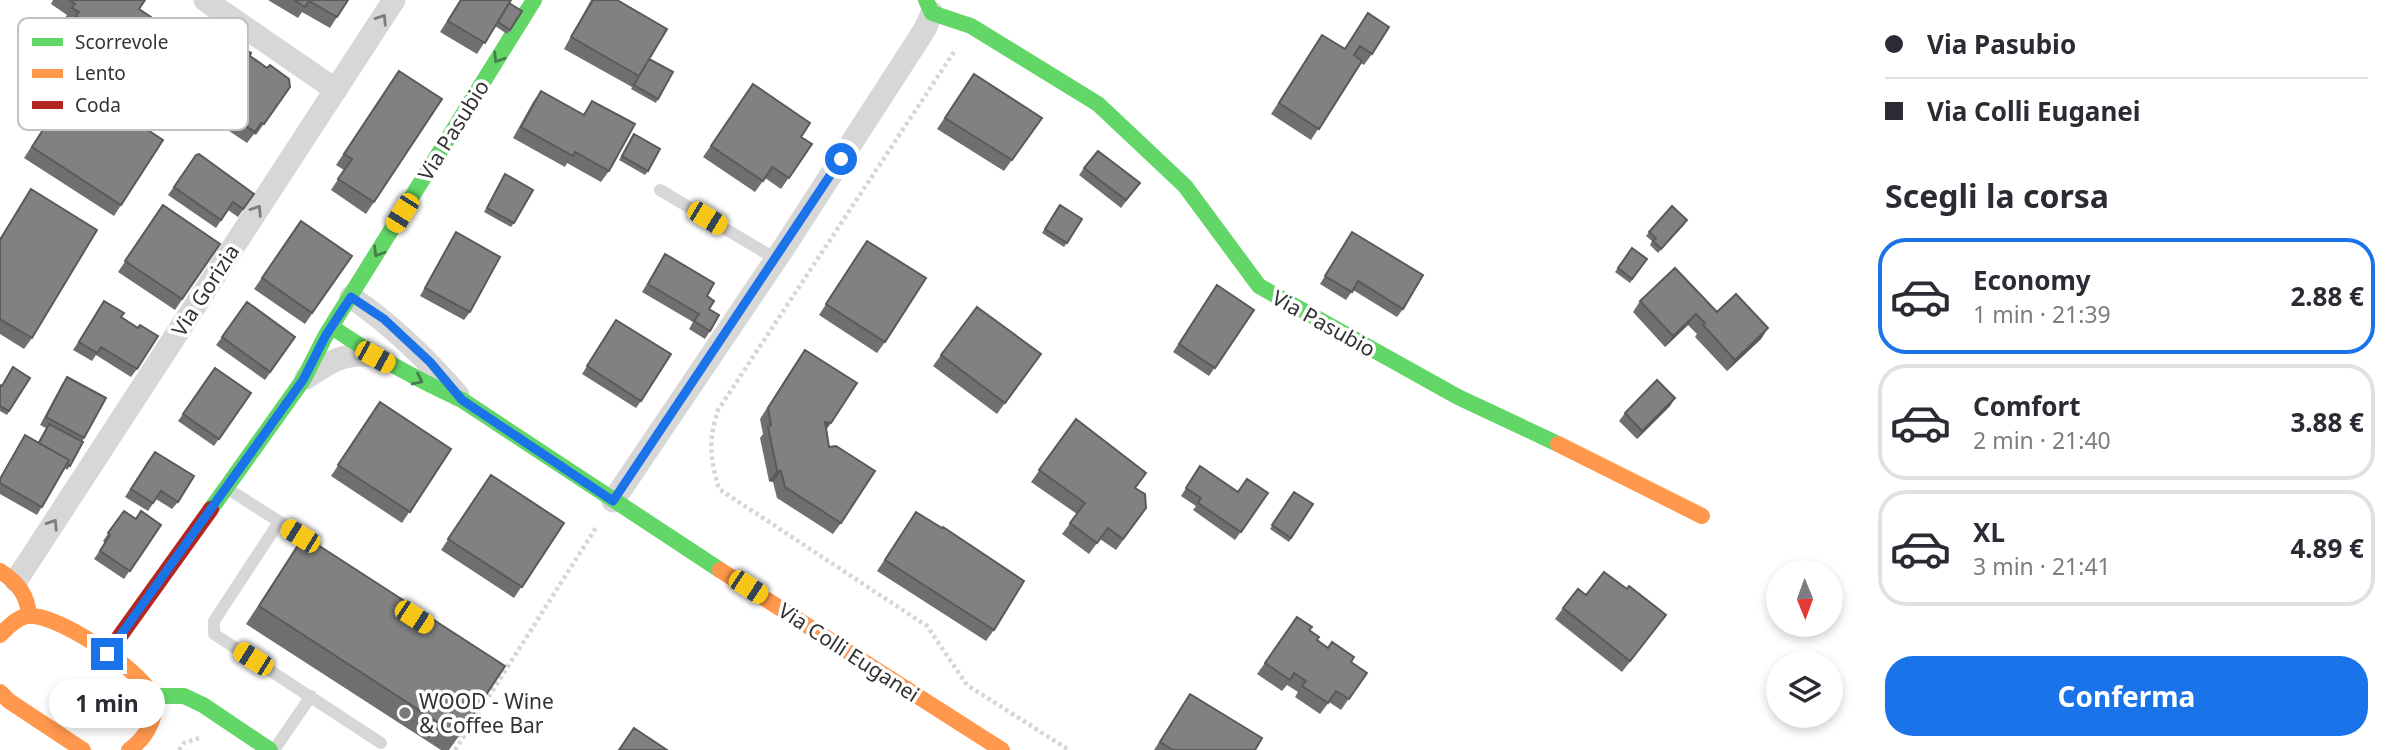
<!DOCTYPE html>
<html lang="it">
<head>
<meta charset="utf-8">
<style>
	:root { --surface:#fff; --page:#f7f7f7; --text:#2b2b33; --muted:#7c7c81; --line:#e1e1e2; --accent:#1a73e8 }
	body { margin:0; font-family:"Noto Sans",sans-serif; background:var(--page); color:var(--text); height:100vh; display:flex; flex-direction:column; font-size:26px; white-space:nowrap }
	* { box-sizing:border-box; margin:0 }
	p { font-size:23px; color:var(--muted) }
	.icon { flex:none; width:38px; height:38px; fill:none; stroke:currentColor; stroke-width:2; stroke-linecap:round; stroke-linejoin:round }
	.map { position:relative; flex:1; overflow:hidden }
	.side { display:flex; flex-direction:column; background:var(--surface); width:525px }
	.side>* { flex:none }
	.banner { display:grid; align-content:center; height:154px; padding:0 21px; background:var(--surface) }
	.needle { width:46px; rotate:179deg }
	.buttons { position:absolute; left:1766px; top:560px; display:grid; gap:14px }
	.buttons a { display:grid; place-items:center; width:77px; height:77px; border-radius:50%; background:var(--surface); box-shadow:0 4px 10px #0003; font-size:35px }
	.end { position:absolute; width:32px; height:32px; margin:-16px; border:9px solid #1a73e8; background:#fff; box-shadow:0 0 0 4px #fff }
	.from { border-radius:50% }
	.bubble { position:absolute; height:49px; border-radius:24px; background:var(--surface); box-shadow:0 4px 10px #0003; font-size:23px; font-weight:700; line-height:49px; text-align:center }
	.car { position:absolute; width:21px; height:42px; margin:-21px -10px; border-radius:9px; box-shadow:0 0 5px 2px #0007; background:linear-gradient(#f5c518 24%,#345 0 40%,#f5c518 0 76%,#345 0 86%,#f5c518 0) }
	.banner b { display:flex; align-items:center; gap:24px; height:66px; font-size:26px }
	.banner b+b { border-top:2px solid var(--line) }
	.banner i { width:18px; height:18px; background:var(--text) }
	ul { padding:0; list-style:none }
	li { display:flex; align-items:center; gap:21px; height:116px; margin:0 14px 10px; padding:0 7px; border:4px solid var(--line); border-radius:28px }
	li div { flex:1 }
	li b { display:block; font-size:26px }
	li em { font-style:normal; font-weight:700 }
	li.selected { border-color:var(--accent) }
	li>.icon { width:63px; height:63px; stroke-width:1.5 }
	h2 { padding:0 21px; font-size:32px; line-height:84px }
	.action { display:flex; gap:14px; margin-top:auto; padding:14px 21px }
	.action a { flex:1; height:80px; border-radius:28px; background:var(--accent); color:#fff; font-size:28px; font-weight:700; line-height:80px; text-align:center }
	main { display:flex; flex:1; min-height:0 }
	.map>svg:first-child { display:block }
	.lines { fill:none; stroke-linecap:round; stroke-linejoin:round }
	.path { stroke:#d6d6d6; stroke-width:4.5; stroke-dasharray:3.5 3.5; stroke-linecap:butt }
	.lane { stroke:#d7d7d7; stroke-width:12 }
	.street { stroke:#d7d7d7; stroke-width:23 }
	.fast { stroke:#63d668; stroke-width:16 }
	.slow { stroke:#ff974d; stroke-width:16 }
	.jam { stroke:#b3261e; stroke-width:16 }
	.wall { fill:#6f6f6f }
	.shaded-wall { fill:#5a5a5a }
	.building { fill:#818181; stroke:#5a5a5a; stroke-width:2 }
	.oneway { stroke:#7d7d7d }
	.oneway2 { stroke:#497c4b }
	.route { stroke:#1a73e8; stroke-width:9 }
	.poi-dot { fill:#7a7a7a; stroke:#fff; stroke-width:2.5 }
	.labels { text-anchor:middle; dominant-baseline:central; stroke-width:7; stroke-linejoin:round; paint-order:stroke }
	.street-label { font-size:21px; fill:#333; stroke:#fff }
	.poi-label { font-size:21px; fill:#333; stroke:#fff; text-anchor:start }
	.key { fill:#fff; stroke:#c2c2c2; stroke-width:2 }
	.key-label { font-size:19px; fill:#333 }
</style>
</head>
<body>
<main>
<div class="map">
<svg width="1864" height="750" viewBox="0 0 1864 750">
	<rect width="100%" height="100%" fill="#fff"/>
	<g class="lines">
		<!-- path -->
		<path class="path" d="M 954,52 L 718,410 C 708,441 710,458 719,489 L 927,626 L 967,685 L 1069,750
			M 179,750 L 184,743 L 199,738
			M 455,750 L 597,526"/>
		<!-- lane -->
		<path class="lane" d="M 660,190 L 776,259
			M 228,489 L 316,545
			M 279,522 L 214,621 L 214,634 L 381,743
			M 274,750 L 311,696"/>
		<!-- street -->
		<path class="street" d="M 205,0 L 336,90
			M 351,297 C 392,325 425,357 458,395
			M 306,378 C 328,363 345,351 373,356
			M 613,501 L 785,246 L 925,29 L 932,13
			M 16,581 L 394,0"/>
		<!-- fast -->
		<path class="fast" d="M 926,0 L 932,13 L 971,26 L 1098,104 L 1185,186 L 1259,286 L 1458,397 L 1558,444
			M 332,327 C 374,356 416,379 462,400 L 720,570
			M 211,509 L 303,380 L 326,335 L 534,0
			M 153,696 L 184,696 L 203,705 L 270,750"/>
		<!-- slow -->
		<path class="slow" d="M 1558,444 L 1702,516
			M 720,570 L 1002,750
			M 0,571 C 17,582 28,595 29,616
			M 0,635 C 7,628 15,619 26,616 C 55,611 139,669 151,694 C 161,715 145,739 129,750
			M 0,692 L 9,701 L 83,750"/>
		<!-- jam -->
		<path class="jam" d="M 107,654 L 211,509"/>
	</g>
	<!-- wall -->
	<path class="wall" d="M 53,0 L 145,0 L 139,9 L 129,52 L 121,63 L 68,28 L 71,24 L 64,19 L 67,15 L 51,4 Z
		M 268,0 L 348,0 L 330,28 L 302,12 L 298,18 Z
		M 460,0 L 511,0 L 509,3 L 522,11 L 507,34 L 495,26 L 477,54 L 440,32 Z
		M 591,0 L 617,0 L 649,59 L 658,99 L 656,103 L 631,89 L 632,87 L 564,49 Z
		M 1368,13 L 1372,54 L 1364,65 L 1361,63 L 1311,140 L 1271,114 L 1315,46 L 1344,49 Z
		M 250,56 L 290,87 L 256,135 L 254,134 L 247,143 L 186,102 L 193,93 L 189,90 L 197,79 L 213,62 Z
		M 974,74 L 1042,118 L 1004,171 L 937,129 Z
		M 391,82 L 374,202 L 366,214 L 331,190 L 344,170 L 336,165 Z
		M 753,84 L 801,137 L 812,144 L 781,189 L 765,178 L 755,192 L 703,157 Z
		M 541,91 L 583,115 L 592,101 L 609,171 L 601,182 L 567,163 L 565,167 L 513,138 L 533,102 Z
		M 66,93 L 121,205 L 114,216 L 24,158 Z
		M 631,138 L 648,171 L 645,175 L 619,160 Z
		M 196,155 L 254,194 L 238,217 L 228,210 L 216,228 L 168,195 Z
		M 1084,168 L 1140,183 L 1121,208 L 1079,175 Z
		M 502,179 L 514,223 L 511,227 L 484,212 Z
		M 31,189 L 32,338 L 24,349 L 0,334 L 0,238 Z
		M 163,205 L 220,244 L 175,310 L 118,272 Z
		M 1060,205 L 1082,219 L 1064,247 L 1042,233 Z
		M 301,221 L 352,256 L 305,324 L 254,289 Z
		M 1685,224 L 1658,253 L 1650,245 L 1652,241 L 1646,236 L 1649,232 Z
		M 456,232 L 470,312 L 464,320 L 420,296 Z
		M 1352,232 L 1403,309 L 1397,317 L 1353,290 L 1346,300 L 1320,284 Z
		M 867,241 L 885,342 L 877,353 L 819,315 Z
		M 1632,248 L 1647,259 L 1630,283 L 1615,272 Z
		M 665,254 L 707,296 L 710,331 L 705,339 L 689,329 L 693,322 L 642,292 Z
		M 1217,285 L 1254,310 L 1209,376 L 1173,352 Z
		M 104,301 L 121,317 L 137,369 L 131,377 L 96,355 L 92,361 L 73,350 Z
		M 1640,301 L 1717,312 L 1768,328 L 1761,339 L 1727,371 L 1695,337 L 1697,334 L 1688,325 L 1665,347 L 1633,312 Z
		M 611,328 L 641,401 L 636,408 L 582,374 Z
		M 222,337 L 295,337 L 265,380 L 216,345 Z
		M 1041,354 L 997,414 L 933,366 L 941,355 Z
		M 797,361 L 826,430 L 841,523 L 833,534 L 777,498 L 773,482 L 769,481 L 760,438 L 763,434 L 760,419 Z
		M 215,368 L 251,393 L 214,446 L 178,421 Z
		M 67,377 L 84,438 L 70,466 L 67,470 L 65,468 L 37,515 L 0,494 L 0,478 L 25,435 L 38,442 L 46,428 L 40,425 L 62,384 Z
		M 30,378 L 7,415 L 0,411 L 0,385 L 2,386 Z
		M 1675,398 L 1670,406 L 1637,439 L 1619,421 L 1625,413 Z
		M 380,402 L 451,449 L 402,523 L 331,476 Z
		M 1076,419 L 1135,488 L 1146,508 L 1116,550 L 1100,539 L 1089,554 L 1062,534 L 1077,514 L 1031,482 Z
		M 149,459 L 178,502 L 172,509 L 156,499 L 148,511 L 125,497 Z
		M 1200,466 L 1238,492 L 1268,493 L 1235,540 L 1193,510 L 1196,506 L 1181,496 Z
		M 491,475 L 564,523 L 514,598 L 441,550 Z
		M 1294,492 L 1313,504 L 1289,542 L 1270,529 Z
		M 124,511 L 135,519 L 161,525 L 124,579 L 94,559 L 105,543 L 103,541 Z
		M 916,512 L 994,630 L 986,641 L 877,571 Z
		M 304,536 L 459,736 L 449,750 L 441,750 L 246,624 Z
		M 1586,595 L 1658,626 L 1622,672 L 1555,619 L 1563,608 Z
		M 1297,617 L 1317,640 L 1367,673 L 1341,710 L 1329,702 L 1320,714 L 1295,697 L 1298,692 L 1287,685 L 1282,691 L 1257,674 Z
		M 1190,694 L 1255,750 L 1154,750 Z"/>
	<!-- shaded-wall -->
	<path class="shaded-wall" d="M 1696,314 L 1688,325 L 1665,347 L 1673,336 Z
		M 1768,328 L 1761,339 L 1727,371 L 1735,360 Z
		M 1675,398 L 1670,406 L 1637,439 L 1642,431 Z
		M 825,422 L 831,423 L 823,434 Z
		M 777,470 L 781,471 L 773,482 L 769,481 Z"/>
	<!-- building -->
	<path class="building" d="M 69,0 L 145,0 L 139,9 L 151,17 L 129,52 L 76,16 L 79,12 L 72,8 L 75,4 Z
		M 294,0 L 348,0 L 337,17 L 309,1 L 305,7 Z
		M 461,0 L 511,0 L 485,43 L 448,21 Z
		M 593,0 L 617,0 L 667,29 L 639,76 L 571,37 Z
		M 509,3 L 522,11 L 510,30 L 498,22 Z
		M 1368,13 L 1389,27 L 1372,54 L 1360,46 L 1354,55 L 1362,61 L 1319,129 L 1279,103 L 1322,35 L 1345,49 Z
		M 228,39 L 251,53 L 250,56 L 267,68 L 270,65 L 289,79 L 290,87 L 264,124 L 261,123 L 255,132 L 194,91 L 201,81 L 197,79 L 210,60 L 213,62 Z
		M 649,59 L 673,72 L 658,99 L 634,85 Z
		M 399,71 L 442,99 L 374,202 L 338,179 L 352,159 L 344,154 Z
		M 974,74 L 1042,118 L 1012,160 L 945,118 Z
		M 74,82 L 163,140 L 121,205 L 32,147 Z
		M 753,84 L 810,123 L 801,137 L 812,144 L 789,178 L 772,167 L 763,181 L 711,146 Z
		M 541,91 L 584,115 L 592,101 L 635,124 L 609,171 L 575,152 L 573,156 L 521,127 Z
		M 634,134 L 660,149 L 648,171 L 622,156 Z
		M 1098,151 L 1140,183 L 1126,200 L 1084,168 Z
		M 199,154 L 254,194 L 243,209 L 233,202 L 221,220 L 174,187 L 196,155 Z
		M 505,174 L 533,190 L 514,223 L 487,208 Z
		M 31,189 L 97,230 L 32,338 L 0,319 L 0,240 Z
		M 163,205 L 220,244 L 182,299 L 125,261 Z
		M 1060,205 L 1082,219 L 1067,243 L 1045,229 Z
		M 1672,206 L 1687,220 L 1661,249 L 1653,241 L 1656,238 L 1649,232 Z
		M 301,221 L 352,256 L 312,313 L 262,278 Z
		M 456,232 L 500,257 L 470,312 L 425,288 Z
		M 1352,232 L 1423,275 L 1403,309 L 1358,281 L 1352,292 L 1325,276 Z
		M 867,241 L 926,278 L 885,342 L 826,304 Z
		M 1632,248 L 1647,259 L 1632,279 L 1618,268 Z
		M 665,254 L 714,283 L 707,296 L 714,301 L 709,309 L 719,315 L 710,331 L 694,321 L 699,314 L 648,284 Z
		M 1675,268 L 1717,312 L 1736,294 L 1768,328 L 1735,360 L 1703,325 L 1705,323 L 1696,314 L 1673,336 L 1640,301 Z
		M 1217,285 L 1254,310 L 1215,368 L 1179,344 Z
		M 104,301 L 124,313 L 121,317 L 138,328 L 140,325 L 158,336 L 137,369 L 101,347 L 97,353 L 79,342 Z
		M 247,302 L 295,337 L 270,372 L 222,337 Z
		M 977,307 L 1041,354 L 1005,403 L 941,355 Z
		M 616,320 L 671,354 L 641,401 L 587,366 Z
		M 805,350 L 857,383 L 831,423 L 825,422 L 829,447 L 836,446 L 875,471 L 841,523 L 785,487 L 781,471 L 777,470 L 768,427 L 771,425 L 768,408 Z
		M 13,367 L 30,378 L 9,411 L 0,406 L 0,385 L 2,386 Z
		M 215,368 L 251,393 L 219,439 L 183,414 Z
		M 67,377 L 106,398 L 84,438 L 46,417 Z
		M 1657,380 L 1675,398 L 1642,431 L 1625,413 Z
		M 380,402 L 451,449 L 410,512 L 338,465 Z
		M 1076,419 L 1146,473 L 1135,488 L 1145,494 L 1146,508 L 1123,539 L 1108,528 L 1097,543 L 1070,523 L 1085,503 L 1039,470 Z
		M 49,424 L 83,442 L 70,466 L 67,464 L 69,460 L 39,443 Z
		M 25,435 L 69,460 L 42,507 L 0,483 L 0,479 Z
		M 155,452 L 194,476 L 178,502 L 161,491 L 153,503 L 131,489 Z
		M 1200,466 L 1238,492 L 1247,479 L 1268,493 L 1241,532 L 1198,503 L 1201,498 L 1186,488 Z
		M 491,475 L 564,523 L 522,587 L 448,539 Z
		M 1294,492 L 1313,504 L 1291,538 L 1272,525 Z
		M 124,511 L 136,519 L 141,511 L 161,525 L 130,571 L 100,551 L 110,535 L 108,533 Z
		M 916,512 L 942,528 L 943,527 L 1024,581 L 994,630 L 885,560 Z
		M 304,536 L 505,666 L 459,736 L 259,606 Z
		M 1604,572 L 1627,589 L 1629,586 L 1666,615 L 1630,661 L 1563,608 L 1578,589 L 1586,595 Z
		M 1297,617 L 1312,627 L 1309,630 L 1319,637 L 1317,640 L 1328,648 L 1332,642 L 1354,657 L 1351,662 L 1367,673 L 1349,699 L 1336,691 L 1328,703 L 1302,686 L 1306,681 L 1294,673 L 1290,680 L 1265,663 Z
		M 1190,694 L 1262,738 L 1255,750 L 1173,750 L 1160,742 Z
		M 634,728 L 667,750 L 619,750 Z"/>
	<!-- one-way arrows -->
	<defs><path id="oneway-chevron" d="M-2-3.5L2.5 0L-2 3.5" fill="none" stroke-width="1.6" stroke-linecap="round" stroke-linejoin="round" transform="scale(1.75)"/></defs>
	<g class="oneway">
		<use href="#oneway-chevron" transform="translate(382 19) rotate(-57)"/>
		<use href="#oneway-chevron" transform="translate(257 210) rotate(-57)"/>
		<use href="#oneway-chevron" transform="translate(53 524) rotate(-57)"/>
	</g>
	<g class="oneway2">
		<use href="#oneway-chevron" transform="translate(498 58) rotate(122)"/>
		<use href="#oneway-chevron" transform="translate(378 252) rotate(122)"/>
		<use href="#oneway-chevron" transform="translate(418 380) rotate(26)"/>
	</g>
	<g class="lines">
		<!-- route -->
		<path class="route" d="M 107,654 L 303,380 L 326,335 L 351,297 L 384,319 L 430,362 L 462,400 L 613,501 L 841,159"/>
	</g>
	<!-- markers -->
	<circle class="poi-dot" cx="405" cy="713" r="7"/>
	<g class="labels">
		<!-- street labels -->
		<g class="street-label">
			<text transform="translate(453 130) rotate(-58)">Via Pasubio</text>
			<text transform="translate(205 290) rotate(-57)">Via Gorizia</text>
			<text transform="translate(1324 323) rotate(29)">Via Pasubio</text>
			<text transform="translate(849 652) rotate(33)">Via Colli Euganei</text>
		</g>
		<!-- poi labels -->
		<g class="poi-label">
			<text x="419" y="701">WOOD - Wine<tspan x="419" dy="24">&amp; Coffee Bar</tspan></text>
		</g>
	</g>
	<!-- legend -->
	<rect x="18" y="18" width="230" height="112" rx="10" class="key"/>
	<rect x="32" y="38" width="31" height="8" fill="#63d668"/>
	<rect x="32" y="69" width="31" height="9" fill="#ff974d"/>
	<rect x="32" y="101" width="31" height="8" fill="#b3261e"/>
	<g class="key-label">
		<text x="75" y="49">Scorrevole</text>
		<text x="75" y="80">Lento</text>
		<text x="75" y="112">Coda</text>
	</g>
</svg>
<div class="buttons">
<a><svg class="needle" viewBox="-14 -14 28 28"><path d="M0-13l5 13h-10z" fill="#e53935"/><path d="M0 13l5-13h-10z" fill="#7c7c81"/></svg></a>
<a><svg class="icon" aria-label="layers" viewBox="0 0 24 24"><path d="M12 4l9 5-9 5-9-5zM3 14l9 5 9-5"/></svg></a>
</div>
<i class="end from" style="left:841px;top:159px"></i>
<i class="end" style="left:107px;top:654px"></i>
<div class="bubble" style="left:49px;top:679px;width:116px">1 min</div>
<i class="car" style="left:402px;top:213px;rotate:212deg"></i>
<i class="car" style="left:707px;top:218px;rotate:121deg"></i>
<i class="car" style="left:375px;top:357px;rotate:119deg"></i>
<i class="car" style="left:300px;top:536px;rotate:302deg"></i>
<i class="car" style="left:748px;top:587px;rotate:123deg"></i>
<i class="car" style="left:414px;top:617px;rotate:123deg"></i>
<i class="car" style="left:253px;top:659px;rotate:302deg"></i>
</div>
<section class="side">
<div class="banner">
<b><i class="from"></i>Via Pasubio</b>
<b><i></i>Via Colli Euganei</b>
</div>
<h2>Scegli la corsa</h2>
<ul>
<li class="selected"><svg class="icon" aria-label="car" viewBox="0 0 24 24"><path d="M5 17H2v-5l4-1 3-4h7l3 4 3 1v5h-3M9 17h6M6 11h13"/><circle cx="7" cy="17" r="2"/><circle cx="17" cy="17" r="2"/></svg><div><b>Economy</b><p>1 min · 21:39</p></div><em>2.88 €</em></li>
<li><svg class="icon" aria-label="car" viewBox="0 0 24 24"><path d="M5 17H2v-5l4-1 3-4h7l3 4 3 1v5h-3M9 17h6M6 11h13"/><circle cx="7" cy="17" r="2"/><circle cx="17" cy="17" r="2"/></svg><div><b>Comfort</b><p>2 min · 21:40</p></div><em>3.88 €</em></li>
<li><svg class="icon" aria-label="car" viewBox="0 0 24 24"><path d="M5 17H2v-5l4-1 3-4h7l3 4 3 1v5h-3M9 17h6M6 11h13"/><circle cx="7" cy="17" r="2"/><circle cx="17" cy="17" r="2"/></svg><div><b>XL</b><p>3 min · 21:41</p></div><em>4.89 €</em></li>
</ul>
<div class="action"><a>Conferma</a></div>
</section>
</main>
</body>
</html>
